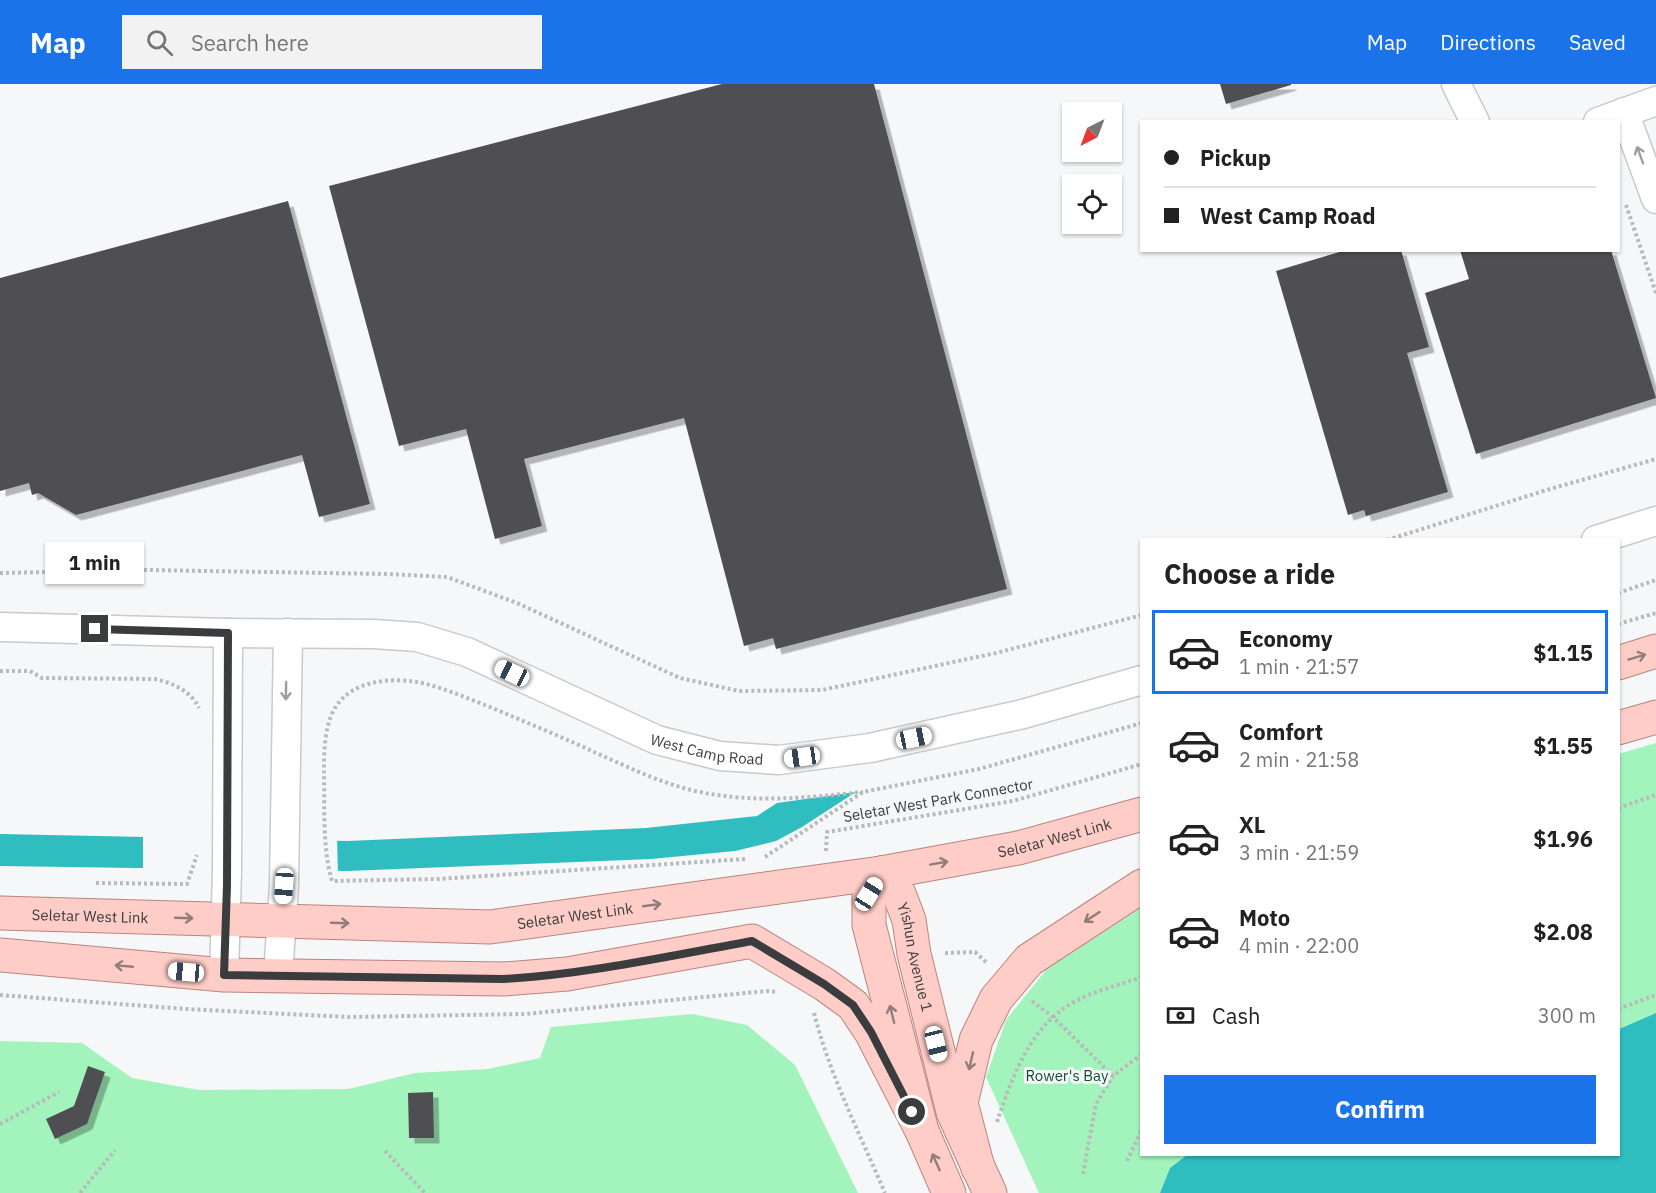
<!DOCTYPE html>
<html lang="en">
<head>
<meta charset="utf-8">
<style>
	:root { --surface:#fff; --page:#f2f2f2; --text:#222; --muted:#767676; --line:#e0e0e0; --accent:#1a73e8 }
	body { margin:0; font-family:"IBM Plex Sans",sans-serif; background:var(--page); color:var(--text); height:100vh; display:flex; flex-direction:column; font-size:22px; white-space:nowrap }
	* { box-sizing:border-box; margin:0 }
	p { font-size:20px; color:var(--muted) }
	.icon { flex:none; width:33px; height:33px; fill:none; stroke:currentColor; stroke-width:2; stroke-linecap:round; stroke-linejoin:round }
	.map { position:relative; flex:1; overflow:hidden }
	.details { position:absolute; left:1140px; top:454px; width:480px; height:618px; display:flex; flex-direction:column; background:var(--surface); border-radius:0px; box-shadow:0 2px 4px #0004 }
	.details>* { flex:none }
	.banner { position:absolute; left:1140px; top:36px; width:480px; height:132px; border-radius:0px; box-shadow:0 2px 4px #0004; display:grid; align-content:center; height:132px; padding:0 24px; background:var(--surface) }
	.needle { width:39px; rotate:222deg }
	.controls { position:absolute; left:1062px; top:18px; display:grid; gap:12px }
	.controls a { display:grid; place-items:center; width:60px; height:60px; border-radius:0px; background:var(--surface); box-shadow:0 2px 4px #0004; font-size:30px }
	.end { position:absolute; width:27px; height:27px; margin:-14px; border:8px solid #3b3c3d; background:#fff; box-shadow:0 0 0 3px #fff }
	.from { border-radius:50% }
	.bubble { position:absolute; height:42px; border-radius:0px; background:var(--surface); box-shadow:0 2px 4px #0004; font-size:20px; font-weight:800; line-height:42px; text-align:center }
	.car { position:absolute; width:18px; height:36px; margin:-18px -9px; border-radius:8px; box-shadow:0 0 4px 2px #0007; background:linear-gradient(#fff 24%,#345 0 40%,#fff 0 76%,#345 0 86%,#fff 0) }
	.banner b { display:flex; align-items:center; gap:21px; height:57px; font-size:22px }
	.banner b+b { border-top:2px solid var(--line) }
	.banner i { width:15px; height:15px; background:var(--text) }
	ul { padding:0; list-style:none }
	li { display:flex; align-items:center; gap:18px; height:84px; margin:0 12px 9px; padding:0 12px; border:3px solid transparent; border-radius:0px }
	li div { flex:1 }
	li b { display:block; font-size:22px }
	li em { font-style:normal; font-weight:800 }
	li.on { border-color:var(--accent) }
	li>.icon { width:54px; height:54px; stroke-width:1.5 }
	h2 { padding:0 24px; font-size:27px; line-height:72px }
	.pay { display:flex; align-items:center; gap:15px; height:66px; padding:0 24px; font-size:22px }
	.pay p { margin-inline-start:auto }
	.action { display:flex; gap:12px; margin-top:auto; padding:12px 24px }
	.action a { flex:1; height:69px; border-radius:0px; background:var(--accent); color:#fff; font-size:24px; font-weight:800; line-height:69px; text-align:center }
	header { display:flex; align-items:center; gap:36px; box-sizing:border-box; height:84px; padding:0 30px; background:var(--accent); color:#fff }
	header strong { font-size:28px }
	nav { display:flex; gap:33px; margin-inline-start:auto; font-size:21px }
	.search { width:420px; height:54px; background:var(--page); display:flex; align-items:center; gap:15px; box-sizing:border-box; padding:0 21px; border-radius:0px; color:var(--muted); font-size:22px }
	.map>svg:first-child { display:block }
	.green { fill:#a3f4bc }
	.water { fill:#30bdbf }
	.pier { fill:#f5f7f9 }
	.building { fill:#4f5052; filter:url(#shadow) }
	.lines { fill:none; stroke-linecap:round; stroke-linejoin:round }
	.minor-casing { stroke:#c8cacc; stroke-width:31 }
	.major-casing { stroke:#ba847e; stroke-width:35 }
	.path { stroke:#b8babc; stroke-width:4; stroke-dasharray:3 3; stroke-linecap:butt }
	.minor { stroke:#fff; stroke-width:28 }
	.major { stroke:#ffcdc7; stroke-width:33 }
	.oneway { stroke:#9d9e9e }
	.oneway2 { stroke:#937d7b }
	.route { stroke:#3b3c3d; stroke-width:8 }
	.labels { text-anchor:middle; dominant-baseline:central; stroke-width:6; stroke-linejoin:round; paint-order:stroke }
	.street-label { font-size:15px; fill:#3b3c3d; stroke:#f5f7f9 }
	.park-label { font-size:15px; fill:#104f2c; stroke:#f5f7f9 }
</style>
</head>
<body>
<header>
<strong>Map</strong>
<div class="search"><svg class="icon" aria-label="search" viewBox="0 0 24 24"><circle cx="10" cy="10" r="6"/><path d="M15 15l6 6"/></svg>Search here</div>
<nav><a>Map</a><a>Directions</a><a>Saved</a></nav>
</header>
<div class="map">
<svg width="1656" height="1109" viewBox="0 0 1656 1109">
	<defs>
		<filter id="shadow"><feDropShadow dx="5.5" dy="5.5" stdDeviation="0" flood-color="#0004"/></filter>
	</defs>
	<rect width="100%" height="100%" fill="#f5f7f9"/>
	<!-- green -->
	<path class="green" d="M 1656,659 L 1656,929 L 1619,945 L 1618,670 Z
		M 1141,824 L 1142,1071 L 1187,1071 L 1170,1084 L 1160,1109 L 1039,1109 L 986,993 L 1006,936 L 1046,886 Z
		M 692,930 L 747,941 L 795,981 L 858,1109 L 0,1109 L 0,957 L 82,959 L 132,994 L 199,1006 L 348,1005 L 415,989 L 488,985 L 540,974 L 551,943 Z"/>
	<!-- water -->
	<path class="water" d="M 856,708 L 802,743 L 776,757 L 735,767 L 651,775 L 347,787 L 0,782 L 0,750 L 348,757 L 646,744 L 757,732 L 777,719 Z
		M 1656,929 L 1656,1109 L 1160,1109 L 1170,1084 L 1187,1071 L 1618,1071 L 1619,945 Z"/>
	<!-- pier -->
	<path class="pier" d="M 143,749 L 337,754 L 338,790 L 143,787 Z"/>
	<!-- building -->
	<path class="building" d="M 722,0 L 874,0 L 1007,505 L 776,565 L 773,554 L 744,562 L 684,334 L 524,375 L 542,442 L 495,455 L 466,345 L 399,362 L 329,102 Z
		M 1220,0 L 1291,0 L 1291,1 L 1226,20 Z
		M 288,117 L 370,420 L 319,433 L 302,371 L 76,431 L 38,409 L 32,411 L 29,399 L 0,407 L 0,194 Z
		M 1346,166 L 1401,166 L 1429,263 L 1407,269 L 1448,408 L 1366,432 L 1364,426 L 1348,431 L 1276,187 Z
		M 1460,166 L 1611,166 L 1656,314 L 1476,370 L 1425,209 L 1469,195 Z
		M 88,982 L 105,988 L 87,1040 L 55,1055 L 46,1035 L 74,1022 Z
		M 433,1008 L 434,1054 L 409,1054 L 408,1009 Z"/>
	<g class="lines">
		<defs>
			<g id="minor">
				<path d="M 1456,0 L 1475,38"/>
				<path d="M 1624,28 L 1656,115"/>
				<path d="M 1598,38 L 1656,17"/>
				<path d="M 1596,456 L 1656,437"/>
				<path id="s1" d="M 0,543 L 228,549 L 374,550 L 417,553 L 467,568 L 657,656 L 720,672 L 779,676 L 870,664 L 1023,630 L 1142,596"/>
				<path d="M 224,891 L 227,787 L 228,549"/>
				<path d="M 278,892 L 284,802 L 288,549"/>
			</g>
			<g id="major">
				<path d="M 1618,579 L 1656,567"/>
				<path d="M 1618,644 L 1656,633"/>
				<path id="s2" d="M 881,789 L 899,810 L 909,836 L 914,870 L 953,1028 L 990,1109"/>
				<path d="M 881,789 L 869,810 L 869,841 L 922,1047 L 949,1109"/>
				<path id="s3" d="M 0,829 L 490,843 L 881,789 L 1018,764 L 1142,730"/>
				<path d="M 0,871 L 224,891 L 504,895 L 567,890 L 752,857 L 824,900 L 853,921 L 871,948 L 922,1047"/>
				<path d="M 978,1084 L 961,1019 L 976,956 L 996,915 L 1029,876 L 1142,802"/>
			</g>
		</defs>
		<!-- minor casing -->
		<use href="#minor" class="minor-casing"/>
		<!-- major casing -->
		<use href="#major" class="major-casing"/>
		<!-- path -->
		<path class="path" d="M 1626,121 L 1656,209
			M 1387,456 L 1550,405 L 1656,375
			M 0,489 L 146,486 L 387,490 L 447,493 L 517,519 L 680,594 L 739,607 L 822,606 L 996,569 L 1142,531
			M 1618,509 L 1656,496
			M 1618,540 L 1656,529
			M 0,587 L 30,587 L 42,594 L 155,595 C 173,599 191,607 199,624
			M 1618,724 L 1656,711
			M 826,767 L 827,748 L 1013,717 L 1142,680
			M 765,773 L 863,708 L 979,685 L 1142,639
			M 745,775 L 438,795 L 332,797 C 322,762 325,725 324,689 C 324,666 324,634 341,616 C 359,596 393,594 417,598 C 443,603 466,614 490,623 C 525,638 560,652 594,668 C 626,682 658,698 691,706 C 750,720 804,714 863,708
			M 96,799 L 187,800 L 197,771
			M 945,869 L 975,868 L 987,879
			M 0,911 L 186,925 L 348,933 L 525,930 L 767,907 L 778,908
			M 1032,917 L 1053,933 L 1113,992 L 1142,970
			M 1618,925 L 1656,911
			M 814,929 C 830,992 860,1050 885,1109
			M 997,1038 C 1012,993 1031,940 1076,917 C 1096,906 1120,901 1142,893
			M 0,1040 L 59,1008
			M 385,1067 L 425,1109
			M 1127,1077 L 1142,1045
			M 1083,1090 L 1096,1020 L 1113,992
			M 80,1109 L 115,1066"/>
		<!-- minor -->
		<use href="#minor" class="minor"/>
		<!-- major -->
		<use href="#major" class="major"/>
	</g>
	<!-- one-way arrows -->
	<defs><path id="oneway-shaft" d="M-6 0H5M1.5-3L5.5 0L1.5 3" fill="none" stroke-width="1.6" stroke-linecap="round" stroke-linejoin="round" transform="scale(1.5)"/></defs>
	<g class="oneway">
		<use href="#oneway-shaft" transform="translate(1640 71) rotate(-110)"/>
		<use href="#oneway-shaft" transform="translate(286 607) rotate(91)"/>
	</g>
	<g class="oneway2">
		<use href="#oneway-shaft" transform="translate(1637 573) rotate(-17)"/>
		<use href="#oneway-shaft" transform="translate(939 779) rotate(-10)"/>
		<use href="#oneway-shaft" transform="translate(652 821) rotate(-8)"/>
		<use href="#oneway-shaft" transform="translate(1092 833) rotate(147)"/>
		<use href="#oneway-shaft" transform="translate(184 834) rotate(2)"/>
		<use href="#oneway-shaft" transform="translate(340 839) rotate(2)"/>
		<use href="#oneway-shaft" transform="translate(124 882) rotate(-175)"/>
		<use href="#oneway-shaft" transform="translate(892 930) rotate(-104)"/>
		<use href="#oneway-shaft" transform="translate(971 977) rotate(103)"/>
		<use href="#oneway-shaft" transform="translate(936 1078) rotate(-114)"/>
	</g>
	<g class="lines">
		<!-- route -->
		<path class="route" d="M 95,545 L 228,549 L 227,801 L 224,891 L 504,895 C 587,890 669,872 752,857 L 824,900 L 853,921 L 871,948 L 912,1028"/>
	</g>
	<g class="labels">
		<!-- street labels -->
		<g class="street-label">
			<text stroke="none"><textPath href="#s1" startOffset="730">West Camp Road</textPath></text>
			<text transform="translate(938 716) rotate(-10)">Seletar West Park Connector</text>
			<text stroke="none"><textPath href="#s3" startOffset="1062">Seletar West Link</textPath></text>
			<text stroke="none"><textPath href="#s3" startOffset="90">Seletar West Link</textPath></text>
			<text stroke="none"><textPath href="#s3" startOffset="576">Seletar West Link</textPath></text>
			<text stroke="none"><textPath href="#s2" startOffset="93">Yishun Avenue 1</textPath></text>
		</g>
		<!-- park labels -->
		<g class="park-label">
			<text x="1067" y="991">Rower's Bay</text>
		</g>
	</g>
</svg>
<div class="controls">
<a><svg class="needle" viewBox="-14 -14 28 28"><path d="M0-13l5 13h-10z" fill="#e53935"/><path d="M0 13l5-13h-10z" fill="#767676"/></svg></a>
<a><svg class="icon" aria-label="locate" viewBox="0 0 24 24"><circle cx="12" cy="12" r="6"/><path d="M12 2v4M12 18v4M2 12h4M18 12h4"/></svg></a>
</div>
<i class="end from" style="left:912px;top:1028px"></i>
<i class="end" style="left:95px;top:545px"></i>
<div class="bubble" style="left:45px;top:458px;width:99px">1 min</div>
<i class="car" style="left:512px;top:589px;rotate:295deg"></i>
<i class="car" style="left:914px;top:654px;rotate:78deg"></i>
<i class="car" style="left:802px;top:673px;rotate:262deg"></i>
<i class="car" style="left:284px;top:802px;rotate:184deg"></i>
<i class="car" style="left:869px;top:810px;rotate:32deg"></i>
<i class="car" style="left:186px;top:888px;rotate:275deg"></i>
<i class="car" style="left:936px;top:960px;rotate:166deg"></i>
<div class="banner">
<b><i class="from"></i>Pickup</b>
<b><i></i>West Camp Road</b>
</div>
<section class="details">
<h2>Choose a ride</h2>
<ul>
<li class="on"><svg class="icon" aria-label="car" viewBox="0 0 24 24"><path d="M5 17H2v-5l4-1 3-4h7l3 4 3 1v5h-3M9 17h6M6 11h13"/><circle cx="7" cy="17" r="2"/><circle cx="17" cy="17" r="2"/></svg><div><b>Economy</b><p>1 min · 21:57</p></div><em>$1.15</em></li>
<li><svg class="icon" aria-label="car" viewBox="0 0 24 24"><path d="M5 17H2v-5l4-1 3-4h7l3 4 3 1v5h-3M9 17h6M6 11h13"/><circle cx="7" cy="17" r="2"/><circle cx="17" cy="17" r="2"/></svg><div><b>Comfort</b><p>2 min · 21:58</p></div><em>$1.55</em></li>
<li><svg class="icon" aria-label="car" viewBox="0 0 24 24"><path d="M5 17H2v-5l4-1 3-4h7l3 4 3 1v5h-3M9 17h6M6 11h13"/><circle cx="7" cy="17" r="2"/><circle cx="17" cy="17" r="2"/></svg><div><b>XL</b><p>3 min · 21:59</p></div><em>$1.96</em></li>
<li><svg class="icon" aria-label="car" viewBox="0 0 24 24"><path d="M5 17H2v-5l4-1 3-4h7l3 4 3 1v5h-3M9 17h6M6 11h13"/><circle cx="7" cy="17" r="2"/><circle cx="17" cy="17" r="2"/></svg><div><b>Moto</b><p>4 min · 22:00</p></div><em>$2.08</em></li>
</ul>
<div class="pay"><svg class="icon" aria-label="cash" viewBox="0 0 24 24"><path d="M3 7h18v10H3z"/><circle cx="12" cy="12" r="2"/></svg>Cash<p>300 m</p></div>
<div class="action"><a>Confirm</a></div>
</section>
</div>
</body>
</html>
